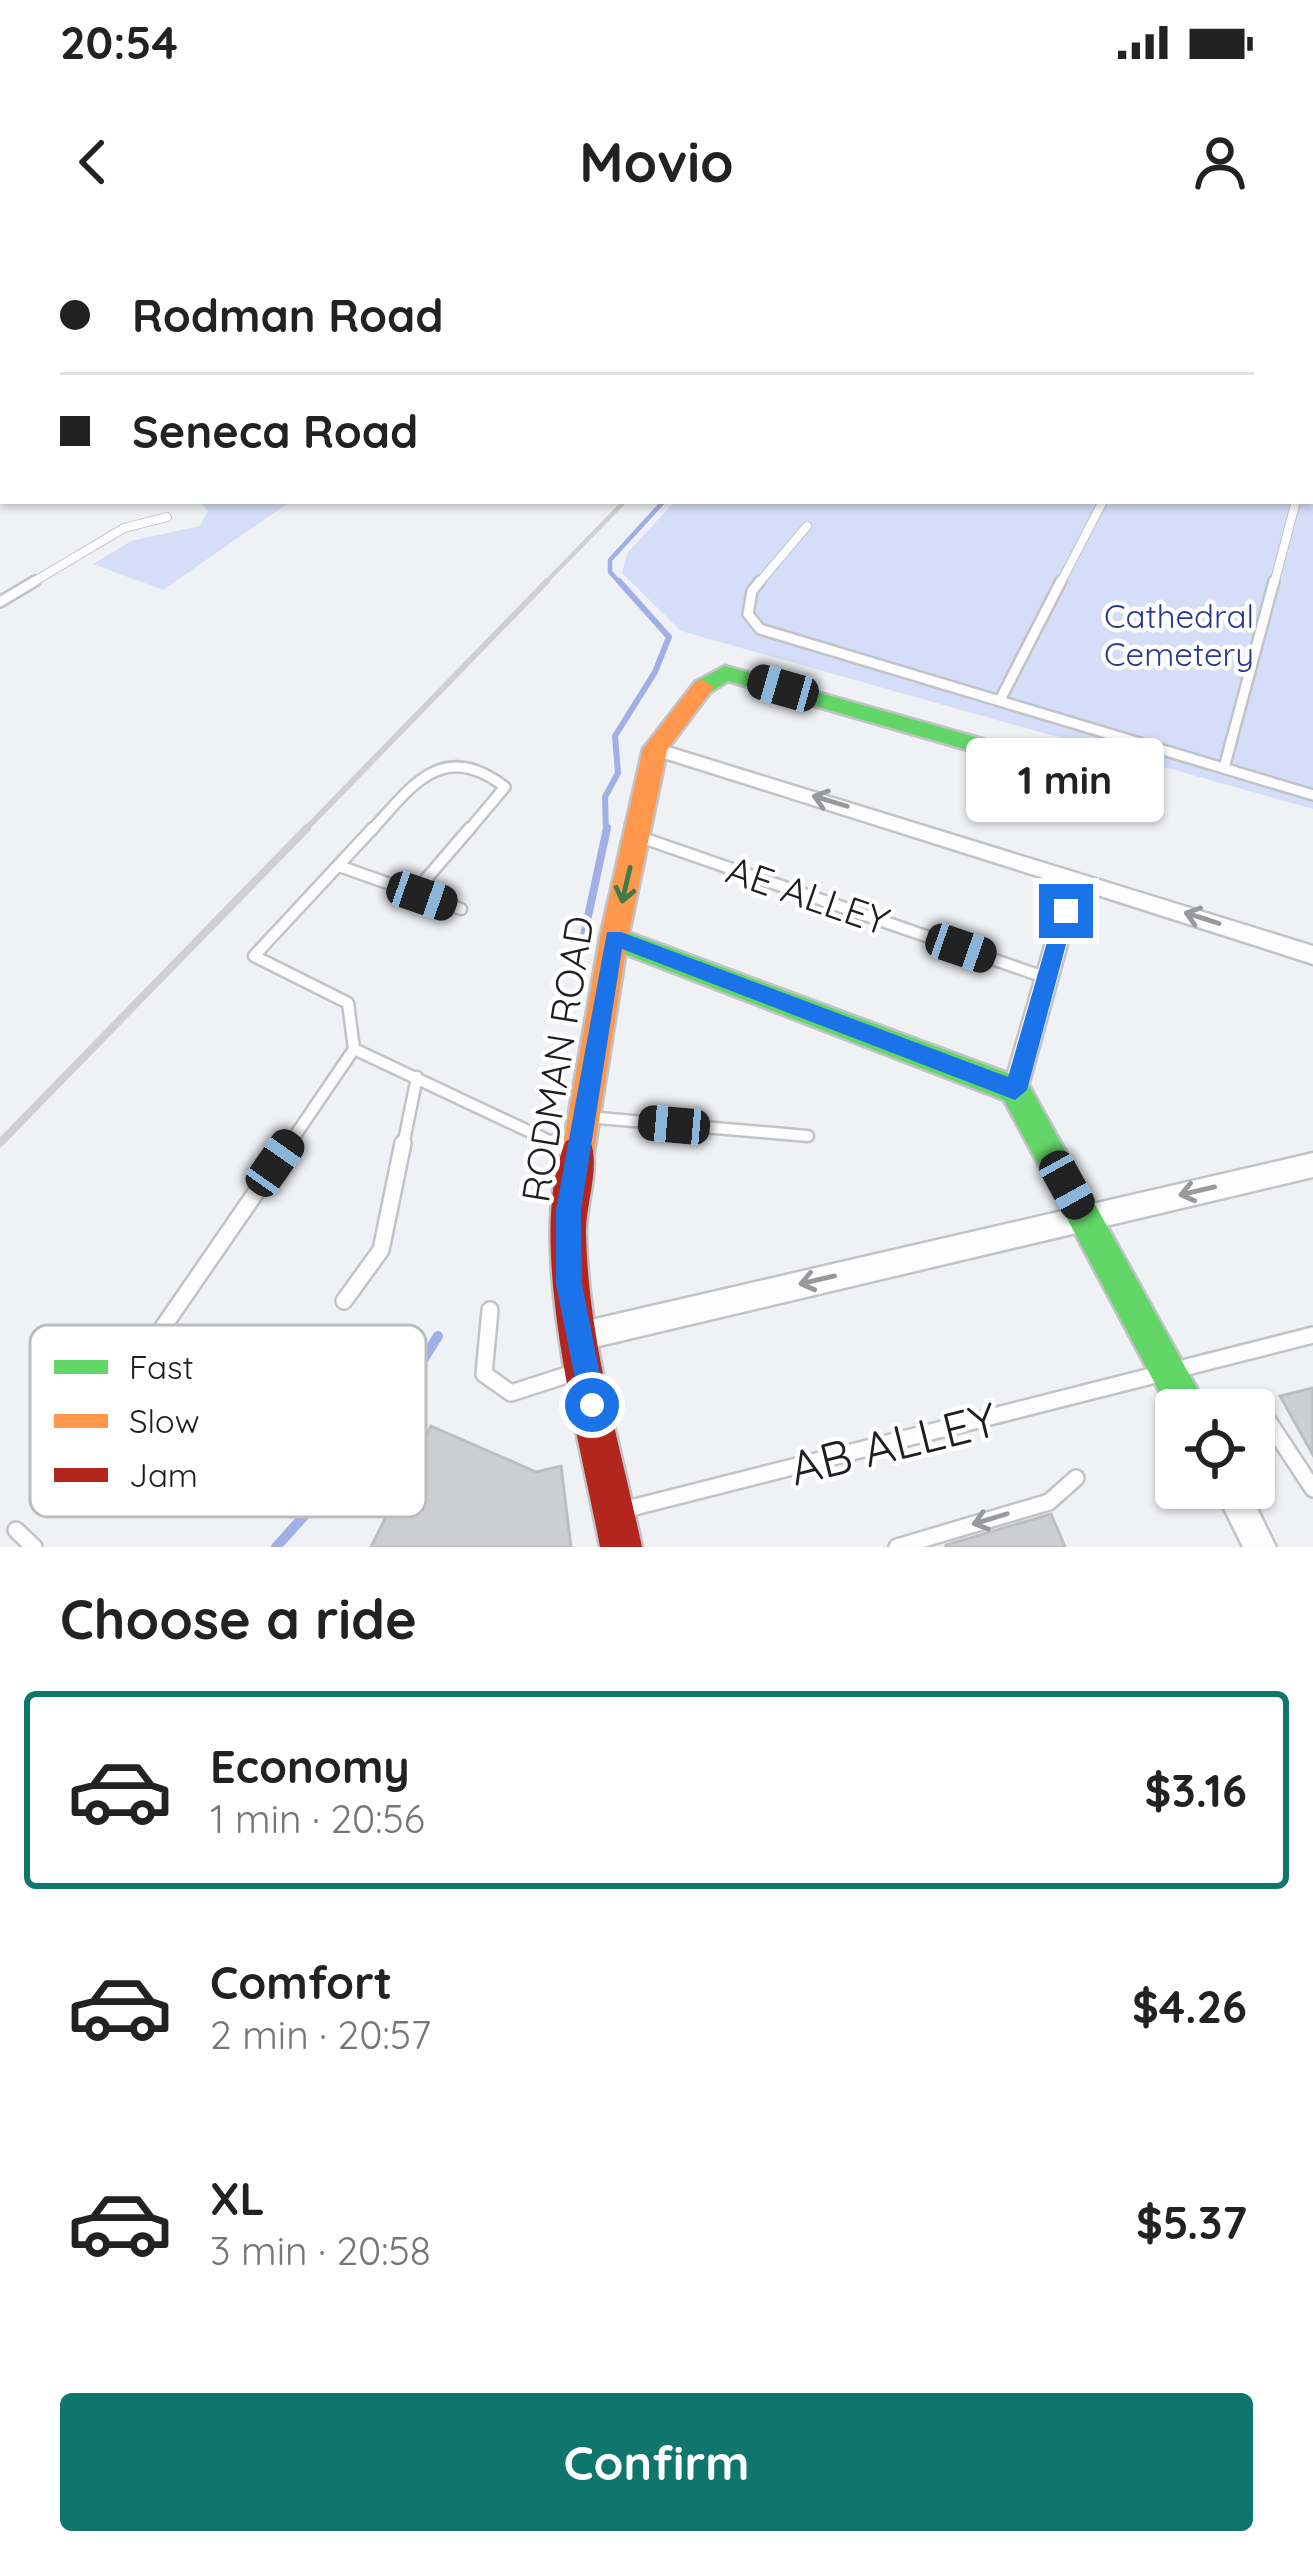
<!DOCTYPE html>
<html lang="en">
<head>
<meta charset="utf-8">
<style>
	:root { --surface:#fff; --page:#f2f2f2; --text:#222; --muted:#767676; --line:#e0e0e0; --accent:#0f766e }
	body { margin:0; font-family:Quicksand,sans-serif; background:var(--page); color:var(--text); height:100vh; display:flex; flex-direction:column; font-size:45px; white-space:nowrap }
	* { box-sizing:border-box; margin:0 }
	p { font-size:39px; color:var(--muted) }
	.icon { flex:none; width:66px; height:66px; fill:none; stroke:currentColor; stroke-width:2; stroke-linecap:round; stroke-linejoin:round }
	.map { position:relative; height:1307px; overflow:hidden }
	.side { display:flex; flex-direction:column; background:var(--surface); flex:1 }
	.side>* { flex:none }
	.top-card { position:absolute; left:0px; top:0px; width:1314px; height:264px; box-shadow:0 3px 9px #0004; display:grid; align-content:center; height:264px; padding:0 60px; background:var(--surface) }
	.controls { position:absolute; left:1155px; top:1149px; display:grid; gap:24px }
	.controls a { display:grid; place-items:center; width:120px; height:120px; border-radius:12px; background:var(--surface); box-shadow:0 3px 9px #0004; font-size:60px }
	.end { position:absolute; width:54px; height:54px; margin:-27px; border:15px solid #1a73e8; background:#fff; box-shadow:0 0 0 6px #fff }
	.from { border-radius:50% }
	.bubble { position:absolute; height:84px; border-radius:12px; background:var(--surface); box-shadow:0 3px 9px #0004; font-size:39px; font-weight:700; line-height:84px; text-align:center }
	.car { position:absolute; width:36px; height:72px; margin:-36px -18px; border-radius:15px; box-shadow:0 0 9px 3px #0007; background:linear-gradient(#222 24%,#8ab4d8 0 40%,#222 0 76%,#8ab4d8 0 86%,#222 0) }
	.top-card b { display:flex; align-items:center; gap:42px; height:114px; font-size:45px }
	.top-card b+b { border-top:3px solid var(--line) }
	.top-card i { width:30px; height:30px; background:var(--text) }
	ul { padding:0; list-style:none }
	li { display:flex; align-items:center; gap:36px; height:198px; margin:0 24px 18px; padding:0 36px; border:6px solid transparent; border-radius:12px }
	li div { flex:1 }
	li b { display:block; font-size:45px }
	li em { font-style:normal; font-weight:700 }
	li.current { border-color:var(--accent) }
	li>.icon { width:108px; height:108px; stroke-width:1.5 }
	h2 { padding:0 60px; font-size:54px; line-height:144px }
	.primary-button { display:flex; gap:24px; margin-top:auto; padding:24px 60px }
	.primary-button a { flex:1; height:138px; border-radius:12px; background:var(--accent); color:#fff; font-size:48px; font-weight:700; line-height:138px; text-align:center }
	.status { display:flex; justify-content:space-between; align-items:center; height:84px; padding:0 60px; background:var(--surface); direction:ltr }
	.status svg { height:33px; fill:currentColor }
	header { display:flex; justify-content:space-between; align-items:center; height:156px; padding:0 60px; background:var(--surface); font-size:54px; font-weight:700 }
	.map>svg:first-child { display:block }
	.green { fill:#d5def9 }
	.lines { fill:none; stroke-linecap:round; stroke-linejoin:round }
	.stream-far3 { stroke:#a0b0e7; stroke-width:4.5 }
	.stream-far2 { stroke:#a0b0e7; stroke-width:6 }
	.stream-far1 { stroke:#a0b0e7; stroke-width:8 }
	.stream { stroke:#a0b0e7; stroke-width:10 }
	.building { fill:#cdced1; stroke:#bdbec1; stroke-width:3 }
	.lane-far4-casing { stroke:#c2c3c6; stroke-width:9 }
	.lane-far3-casing { stroke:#c2c3c6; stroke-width:10 }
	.lane-far2-casing { stroke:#c2c3c6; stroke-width:14 }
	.lane-far1-casing { stroke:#c2c3c6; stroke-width:15 }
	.lane-casing { stroke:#c2c3c6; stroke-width:20 }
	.street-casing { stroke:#c2c3c6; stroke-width:5 }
	.fast-casing { stroke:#c2c3c6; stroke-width:5 }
	.slow-casing { stroke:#c2c3c6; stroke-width:5 }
	.jam-casing { stroke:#c2c3c6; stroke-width:5 }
	.lane-far4 { stroke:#fdfdfe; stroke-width:6 }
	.lane-far3 { stroke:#fdfdfe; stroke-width:8 }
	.lane-far2 { stroke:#fdfdfe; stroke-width:9 }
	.lane-far1 { stroke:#fdfdfe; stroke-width:10 }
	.lane { stroke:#fdfdfe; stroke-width:15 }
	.street { fill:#fdfdfe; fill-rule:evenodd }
	.fast { fill:#63d668; fill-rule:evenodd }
	.slow { fill:#ff974d; fill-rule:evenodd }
	.jam { fill:#b3261e; fill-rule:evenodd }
	.rail-far2 { stroke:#d0d0d1; stroke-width:4.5 }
	.rail-far1 { stroke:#d0d0d1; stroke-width:6 }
	.rail { stroke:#d0d0d1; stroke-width:8 }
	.oneway { stroke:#98999b }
	.oneway2 { stroke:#407a44 }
	.route { fill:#1a73e8 }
	.labels { text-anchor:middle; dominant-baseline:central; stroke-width:9; stroke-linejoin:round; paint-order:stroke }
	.far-park-label { font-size:33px; fill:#2a3a93; stroke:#fff }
	.street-label { font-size:39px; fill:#1d1e21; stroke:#fff }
	.near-street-label { font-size:48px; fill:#1d1e21; stroke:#fff }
	.key { fill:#fff; stroke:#bbbcbc; stroke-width:3 }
	.key-label { font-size:33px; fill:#1d1e21 }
</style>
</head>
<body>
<div class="status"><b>20:54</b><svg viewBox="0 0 49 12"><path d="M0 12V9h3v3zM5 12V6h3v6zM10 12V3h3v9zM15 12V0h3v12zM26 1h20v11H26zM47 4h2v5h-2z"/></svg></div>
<header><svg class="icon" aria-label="back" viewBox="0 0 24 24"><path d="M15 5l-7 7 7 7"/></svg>Movio<svg class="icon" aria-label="person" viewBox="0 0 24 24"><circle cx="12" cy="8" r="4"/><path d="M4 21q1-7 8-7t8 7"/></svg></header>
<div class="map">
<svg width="1313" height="1307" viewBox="0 0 1313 1307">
	<rect width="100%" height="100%" fill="#f0f1f5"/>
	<!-- green -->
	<path class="green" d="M 924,0 L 1313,0 L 1313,569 L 681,391 L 622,333 L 628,312 L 675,261 L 1311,261 L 1311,3 L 920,3 Z
		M 199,261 L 291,261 L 163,350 L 93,324 L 131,301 L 200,286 L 208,271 Z"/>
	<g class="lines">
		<!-- stream-far3 -->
		<path class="stream-far3" d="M 911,3 L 915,0
			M 621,344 L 610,332 L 610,320 L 664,261"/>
		<!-- stream-far2 -->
		<path class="stream-far2" d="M 606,591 L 605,557 L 618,533 L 615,496 L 655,432 L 669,397 L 619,341"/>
		<!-- stream-far1 -->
		<path class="stream-far1" d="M 578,723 L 607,588"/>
		<!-- stream -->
		<path class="stream" d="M 276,1307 L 373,1200 L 438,1096"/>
	</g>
	<!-- building -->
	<path class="building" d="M 1313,1148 L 1313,1215 L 1280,1156 Z
		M 431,1186 L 536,1232 L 561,1226 L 571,1307 L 371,1307 Z
		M 1051,1274 L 1065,1307 L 946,1307 L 946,1305 Z"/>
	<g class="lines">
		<defs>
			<path id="lane-far4" d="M 1203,0 L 1223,3
				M 956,3 L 960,0"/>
			<path id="lane-far3" d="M 1311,206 L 1313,198
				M 30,344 L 124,288 L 167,277
				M 758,344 L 807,286
				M 1060,344 L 1103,261
				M 1274,344 L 1296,261"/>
			<path id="lane-far2" d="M 760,341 L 752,351 L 748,374 L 760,389 L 1313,555
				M 0,362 L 35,341
				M 1000,460 L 1061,341
				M 1224,528 L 1274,341
				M 371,591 C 410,548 442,498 505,547 L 468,591"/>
			<path id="lane-far1" d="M 640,597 L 1047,738
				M 339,626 L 461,669
				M 414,653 L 470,588
				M 354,809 L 348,763 L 254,716 L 373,588
				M 587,877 L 808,896
				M 288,906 L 354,809 L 560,906
				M 403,906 L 417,837"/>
			<path id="lane" d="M 553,903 L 569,910
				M 344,1061 L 381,1010 L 403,903
				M 490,1070 L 484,1134 L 511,1153 L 576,1132
				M 119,1151 L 290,903
				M 1254,1172 L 1263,1173 L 1313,1249
				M 623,1270 L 1313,1095
				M 16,1290 L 34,1307
				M 897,1307 L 1049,1262 L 1076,1238"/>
			<path id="street" d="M 0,36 L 3,37 L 3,43 L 0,42 Z
				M 3,59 L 3,66 L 0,67 L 0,60 Z
				M 3,133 L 3,142 L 0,143 L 0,134 Z
				M 3,226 L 3,234 L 0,235 L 0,227 Z
				M 655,503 L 1313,706 L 1313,724 L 1082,650 L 1027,850 L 1024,857 L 1015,861 L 1006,857 L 1003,850 L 1063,644 L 648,513 L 646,509 L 648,505 Z
				M 1313,913 L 1313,937 L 578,1111 L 568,1107 L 564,1097 L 568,1087 L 578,1083 Z
				M 1214,1248 L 1247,1248 L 1276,1307 L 1243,1307 Z"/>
			<path id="fast" d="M 725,426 L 1000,504 L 1004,509 L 992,517 L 728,441 L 711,452 L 695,452 L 695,442 Z
				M 614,687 L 1026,840 L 1209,1170 L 1176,1170 L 1176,1183 L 1004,860 L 604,706 L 600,698 L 604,690 Z"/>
			<path id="slow" d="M 703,440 L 714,447 L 667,510 L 628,698 L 594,912 L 590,923 L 578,927 L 566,923 L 562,912 L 600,698 L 643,509 L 695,442 Z"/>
			<path id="jam" d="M 578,897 L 590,901 C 601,926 585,966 586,994 C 588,1099 620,1204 642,1307 L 600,1307 C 581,1203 523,996 566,901 Z"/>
		</defs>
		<!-- lane-far4 casing -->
		<use href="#lane-far4" class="lane-far4-casing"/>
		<!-- lane-far3 casing -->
		<use href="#lane-far3" class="lane-far3-casing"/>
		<!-- lane-far2 casing -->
		<use href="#lane-far2" class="lane-far2-casing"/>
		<!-- lane-far1 casing -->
		<use href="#lane-far1" class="lane-far1-casing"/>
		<!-- lane casing -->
		<use href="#lane" class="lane-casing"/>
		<!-- street casing -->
		<use href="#street" class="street-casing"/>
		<!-- fast casing -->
		<use href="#fast" class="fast-casing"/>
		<!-- slow casing -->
		<use href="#slow" class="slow-casing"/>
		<!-- jam casing -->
		<use href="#jam" class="jam-casing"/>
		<!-- lane-far4 -->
		<use href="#lane-far4" class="lane-far4"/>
		<!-- lane-far3 -->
		<use href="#lane-far3" class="lane-far3"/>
		<!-- lane-far2 -->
		<use href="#lane-far2" class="lane-far2"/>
		<!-- lane-far1 -->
		<use href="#lane-far1" class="lane-far1"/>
		<!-- lane -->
		<use href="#lane" class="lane"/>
		<!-- street -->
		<use href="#street" class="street"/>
		<!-- fast -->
		<use href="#fast" class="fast"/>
		<!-- slow -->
		<use href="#slow" class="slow"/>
		<!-- jam -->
		<use href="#jam" class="jam"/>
		<!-- rail-far2 -->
		<path class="rail-far2" d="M 885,3 L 889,0
			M 544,344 L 625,261"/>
		<!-- rail-far1 -->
		<path class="rail-far1" d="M 304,591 L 547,341"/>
		<!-- rail -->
		<path class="rail" d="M 0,903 L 307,588"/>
	</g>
	<!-- one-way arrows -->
	<defs><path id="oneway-shaft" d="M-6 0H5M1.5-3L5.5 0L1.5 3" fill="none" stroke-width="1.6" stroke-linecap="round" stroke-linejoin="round" transform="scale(3)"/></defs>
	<g class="oneway">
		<use href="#oneway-shaft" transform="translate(830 561) rotate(-163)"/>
		<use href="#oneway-shaft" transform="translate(1202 678) rotate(-162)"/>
		<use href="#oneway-shaft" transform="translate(1197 951) rotate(167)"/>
		<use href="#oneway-shaft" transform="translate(817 1040) rotate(167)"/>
		<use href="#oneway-shaft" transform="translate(990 1279) rotate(163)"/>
	</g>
	<use class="oneway2" href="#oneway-shaft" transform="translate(626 645) rotate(103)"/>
	<!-- route -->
	<path class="route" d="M 1066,664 L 1075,671 L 1027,850 L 1015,860 L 622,709 L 581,970 L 582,1044 L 606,1165 L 602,1174 L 592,1179 L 582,1174 L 556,1044 L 556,970 L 607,692 L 621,692 L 1008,837 L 1056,671 Z"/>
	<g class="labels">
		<!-- far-park labels -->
		<g class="far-park-label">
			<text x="1179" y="375">Cathedral<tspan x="1179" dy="38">Cemetery</tspan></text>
		</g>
		<!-- street labels -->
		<g class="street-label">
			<text transform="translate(808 655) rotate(19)">AE ALLEY</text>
			<text transform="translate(557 819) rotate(-81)">RODMAN ROAD</text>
		</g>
		<!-- near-street labels -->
		<g class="near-street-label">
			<text transform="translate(893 1203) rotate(-14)">AB ALLEY</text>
		</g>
	</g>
	<!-- legend -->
	<rect x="30" y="1085" width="396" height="192" rx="18" class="key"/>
	<rect x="54" y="1120" width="54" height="14" fill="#63d668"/>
	<rect x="54" y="1174" width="54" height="14" fill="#ff974d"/>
	<rect x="54" y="1228" width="54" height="14" fill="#b3261e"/>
	<g class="key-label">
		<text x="129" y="1139">Fast</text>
		<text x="129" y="1193">Slow</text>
		<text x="129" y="1247">Jam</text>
	</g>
</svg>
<div class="controls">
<a><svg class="icon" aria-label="locate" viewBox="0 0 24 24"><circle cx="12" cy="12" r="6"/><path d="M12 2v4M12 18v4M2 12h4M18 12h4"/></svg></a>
</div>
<i class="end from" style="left:592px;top:1165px"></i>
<i class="end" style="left:1066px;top:671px"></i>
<div class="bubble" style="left:966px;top:498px;width:198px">1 min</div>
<i class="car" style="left:783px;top:448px;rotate:286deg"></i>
<i class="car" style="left:422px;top:656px;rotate:109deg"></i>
<i class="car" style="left:961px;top:708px;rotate:109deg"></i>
<i class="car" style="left:674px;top:885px;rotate:275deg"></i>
<i class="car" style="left:275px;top:923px;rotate:35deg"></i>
<i class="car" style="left:1067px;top:945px;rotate:151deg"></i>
<div class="top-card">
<b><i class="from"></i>Rodman Road</b>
<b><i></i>Seneca Road</b>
</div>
</div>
<section class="side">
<h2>Choose a ride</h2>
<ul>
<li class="current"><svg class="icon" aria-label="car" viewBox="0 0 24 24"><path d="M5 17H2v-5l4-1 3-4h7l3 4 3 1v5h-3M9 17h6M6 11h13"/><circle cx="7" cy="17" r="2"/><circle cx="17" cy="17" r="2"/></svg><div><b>Economy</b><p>1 min · 20:56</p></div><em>$3.16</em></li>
<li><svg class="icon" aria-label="car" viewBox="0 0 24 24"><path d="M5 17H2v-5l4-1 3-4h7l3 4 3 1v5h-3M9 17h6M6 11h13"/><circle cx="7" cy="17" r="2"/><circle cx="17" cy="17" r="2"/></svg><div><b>Comfort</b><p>2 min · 20:57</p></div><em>$4.26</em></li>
<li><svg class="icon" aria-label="car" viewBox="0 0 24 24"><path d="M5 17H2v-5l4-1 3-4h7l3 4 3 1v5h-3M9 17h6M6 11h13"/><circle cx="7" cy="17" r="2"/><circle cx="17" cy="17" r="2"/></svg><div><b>XL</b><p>3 min · 20:58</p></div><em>$5.37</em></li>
</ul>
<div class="primary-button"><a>Confirm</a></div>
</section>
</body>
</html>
